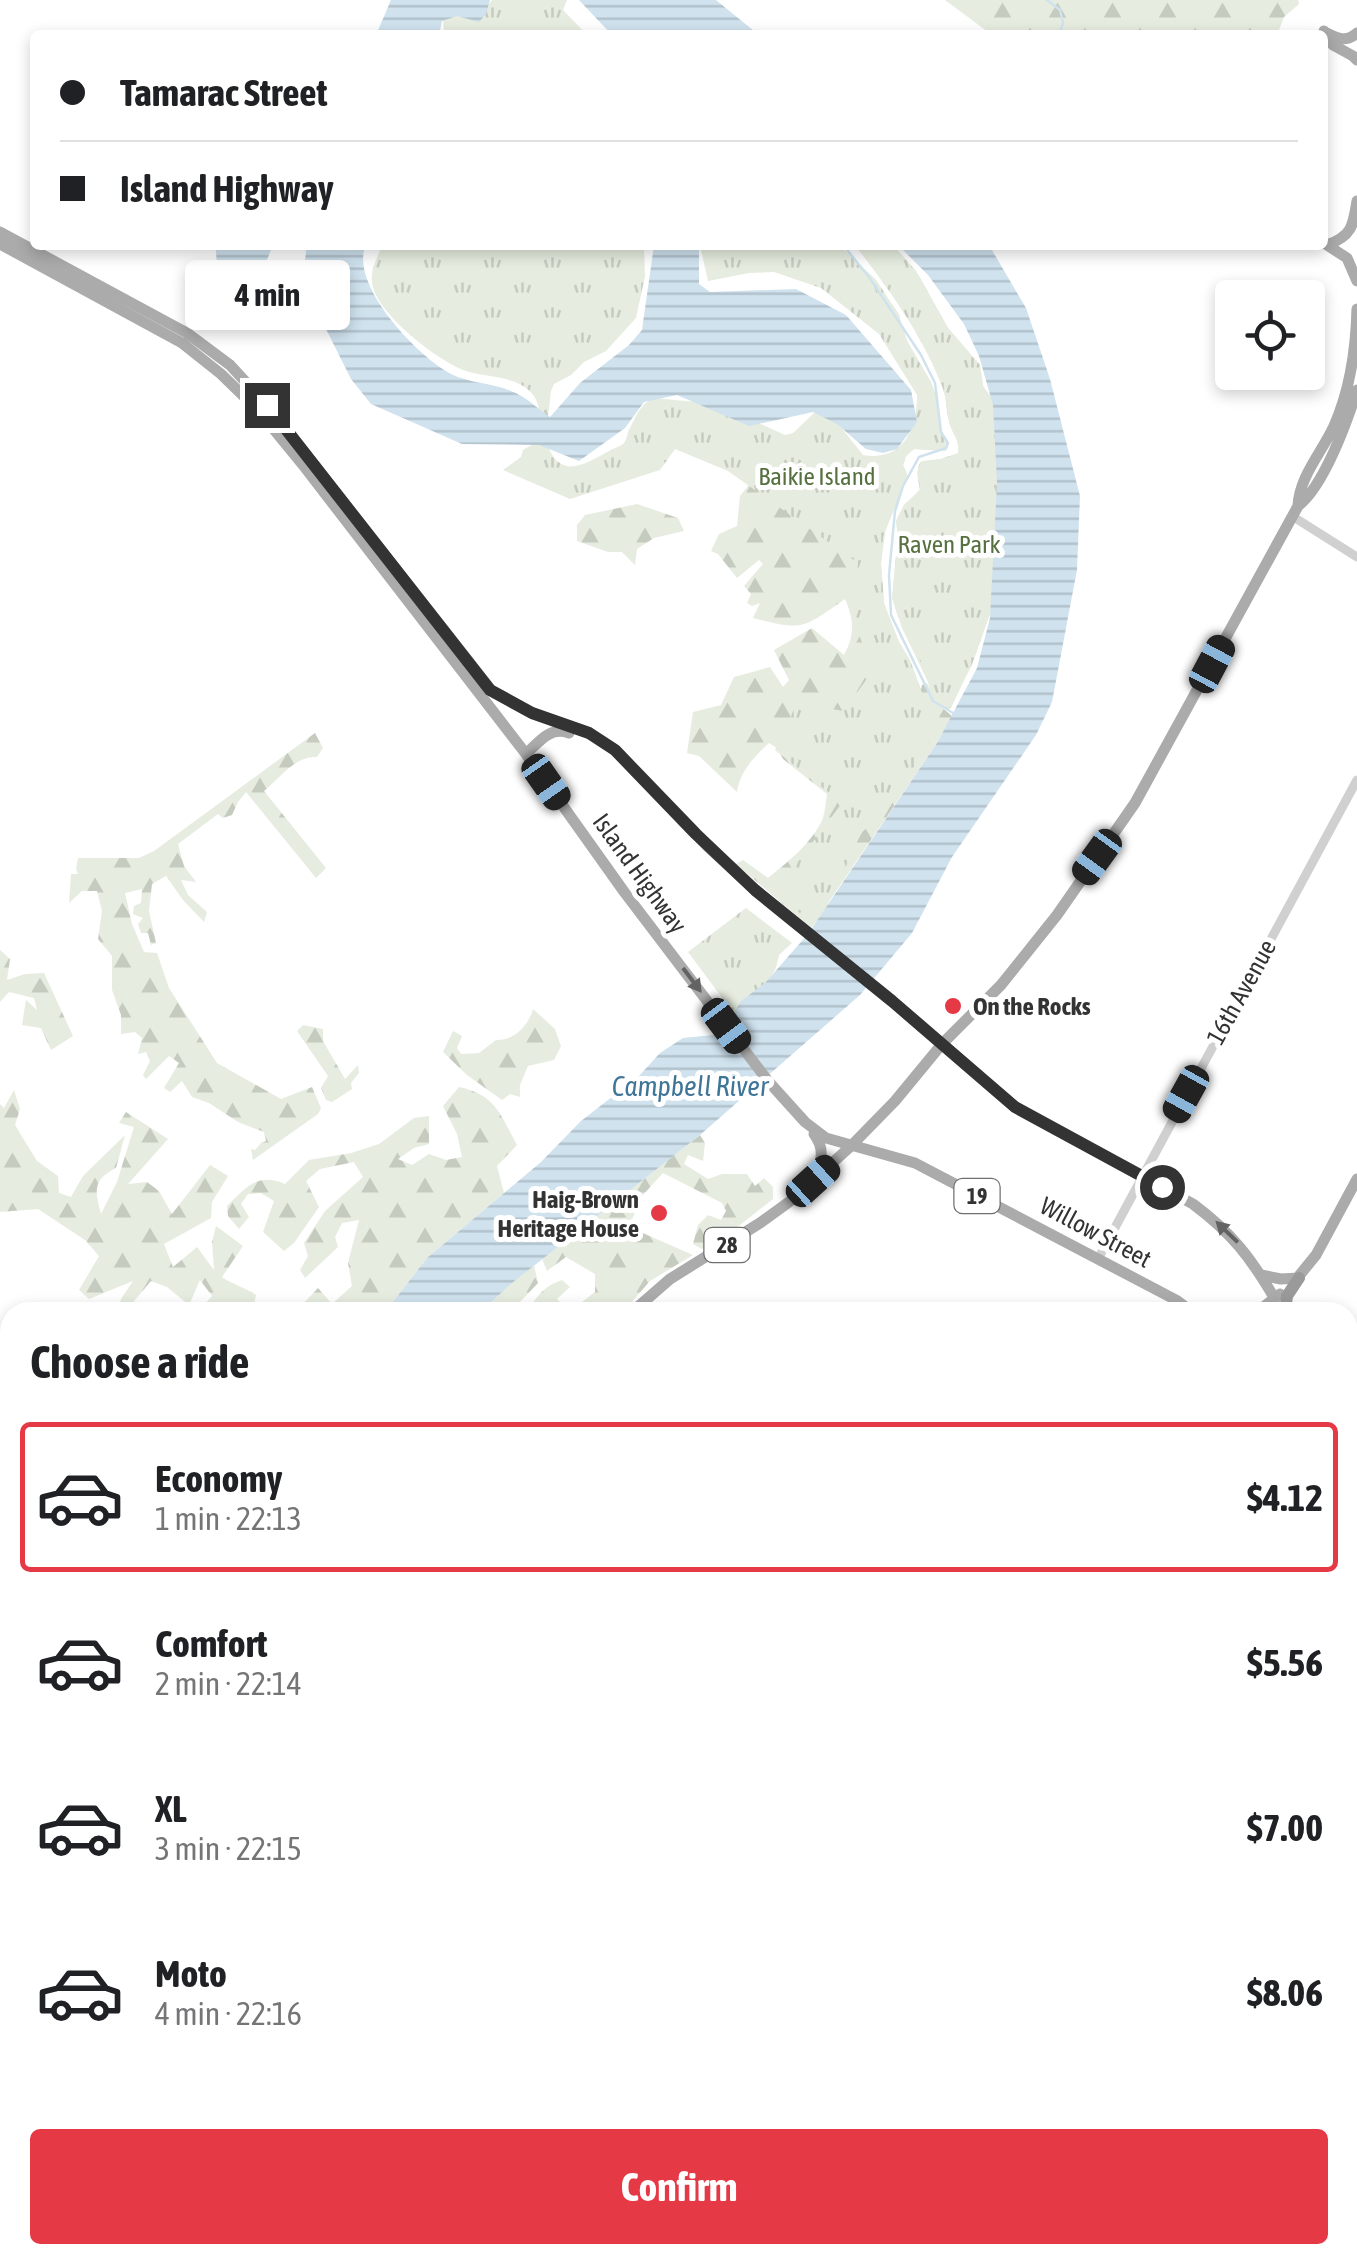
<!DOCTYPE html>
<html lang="en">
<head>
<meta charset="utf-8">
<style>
	:root { --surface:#fff; --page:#f2f2f2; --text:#202124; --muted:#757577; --line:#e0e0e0; --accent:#e63946 }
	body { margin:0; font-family:"Asap Condensed",sans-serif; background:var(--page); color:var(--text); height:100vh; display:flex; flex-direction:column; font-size:38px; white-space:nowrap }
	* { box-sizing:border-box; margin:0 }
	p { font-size:32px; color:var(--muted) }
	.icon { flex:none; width:55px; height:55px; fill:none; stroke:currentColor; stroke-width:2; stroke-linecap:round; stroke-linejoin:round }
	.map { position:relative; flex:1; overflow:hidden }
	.details { position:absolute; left:0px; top:1302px; width:1358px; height:962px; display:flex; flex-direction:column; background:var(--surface); border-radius:30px 30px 0 0; box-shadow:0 5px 15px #0003 }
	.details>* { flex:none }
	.hud { position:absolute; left:30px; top:30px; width:1298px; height:220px; border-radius:10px; box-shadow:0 5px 15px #0003; display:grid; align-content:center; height:220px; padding:0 30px; background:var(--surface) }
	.buttons { position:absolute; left:1215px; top:280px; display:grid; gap:20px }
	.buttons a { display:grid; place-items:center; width:110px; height:110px; border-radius:10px; background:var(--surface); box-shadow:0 5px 15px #0003; font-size:50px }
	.end { position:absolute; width:45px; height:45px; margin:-22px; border:12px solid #333; background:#fff; box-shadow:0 0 0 5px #fff }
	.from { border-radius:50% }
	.bubble { position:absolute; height:70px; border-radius:10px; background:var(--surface); box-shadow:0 5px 15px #0003; font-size:32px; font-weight:700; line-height:70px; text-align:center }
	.car { position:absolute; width:30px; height:60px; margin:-30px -15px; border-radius:12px; box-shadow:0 0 8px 2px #0007; background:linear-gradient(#222 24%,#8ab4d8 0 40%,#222 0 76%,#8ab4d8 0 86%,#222 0) }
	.hud b { display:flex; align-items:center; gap:35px; height:95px; font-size:38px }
	.hud b+b { border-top:2px solid var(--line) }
	.hud i { width:25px; height:25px; background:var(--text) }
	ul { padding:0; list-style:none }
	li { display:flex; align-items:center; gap:30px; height:150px; margin:0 20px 15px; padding:0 10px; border:5px solid transparent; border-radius:10px }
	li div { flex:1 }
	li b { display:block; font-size:38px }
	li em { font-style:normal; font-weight:700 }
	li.on { border-color:var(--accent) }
	li>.icon { width:90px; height:90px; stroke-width:1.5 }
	h2 { padding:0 30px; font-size:45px; line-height:120px }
	.action { display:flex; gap:20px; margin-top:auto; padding:20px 30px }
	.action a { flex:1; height:115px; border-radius:10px; background:var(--accent); color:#fff; font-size:40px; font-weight:700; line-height:115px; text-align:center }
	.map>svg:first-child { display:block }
	.forest { fill:url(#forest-firs) }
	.park { fill:url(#park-tufts) }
	.water { fill:url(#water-rules) }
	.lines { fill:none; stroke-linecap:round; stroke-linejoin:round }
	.stream { stroke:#cfe2ee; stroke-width:2.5 }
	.river { stroke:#cfe2ee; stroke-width:11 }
	.minor { stroke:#d0d0d0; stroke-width:9 }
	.major { stroke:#ababab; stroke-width:11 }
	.highway { stroke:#9a9a9a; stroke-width:12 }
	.oneway { fill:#636363 }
	.route { stroke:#333; stroke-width:12 }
	.poi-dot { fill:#e63946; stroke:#fff; stroke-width:4 }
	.labels { text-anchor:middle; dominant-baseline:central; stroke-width:10; stroke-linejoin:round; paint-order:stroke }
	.shield { fill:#fff; stroke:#707070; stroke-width:2.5 }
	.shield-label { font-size:22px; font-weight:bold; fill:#333 }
	.park-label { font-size:25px; fill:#56703f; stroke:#fff }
	.street-label { font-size:25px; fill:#333; stroke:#fff }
	.poi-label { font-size:25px; font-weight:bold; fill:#333; stroke:#fff; text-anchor:start }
	.water-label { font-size:28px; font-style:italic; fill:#3f7597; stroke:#fff }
</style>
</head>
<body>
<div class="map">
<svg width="1357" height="2263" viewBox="0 0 1357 2263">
	<defs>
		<pattern id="forest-firs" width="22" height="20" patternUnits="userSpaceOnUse" patternTransform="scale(2.5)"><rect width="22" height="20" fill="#e6ecdf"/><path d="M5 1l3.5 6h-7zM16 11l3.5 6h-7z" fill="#c6cbc0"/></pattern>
		<pattern id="park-tufts" width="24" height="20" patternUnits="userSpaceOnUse" patternTransform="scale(2.5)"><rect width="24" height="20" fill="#e6ecdf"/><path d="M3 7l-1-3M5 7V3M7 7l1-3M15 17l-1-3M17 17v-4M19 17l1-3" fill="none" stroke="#c6cbc0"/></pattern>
		<pattern id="water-rules" width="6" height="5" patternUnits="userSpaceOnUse" patternTransform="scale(2.5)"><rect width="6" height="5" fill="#cfe2ee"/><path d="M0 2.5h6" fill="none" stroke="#b2c2cd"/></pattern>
	</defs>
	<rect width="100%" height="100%" fill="#fff"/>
	<!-- forest -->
	<path class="forest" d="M 945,0 L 1298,0 L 1299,4 L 1284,17 L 1277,35 L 992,35 Z
		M 839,245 L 876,280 L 899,315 L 905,337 L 931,382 L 939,424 L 948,448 L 944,451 L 914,449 L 906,456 L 903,465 L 907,474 L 906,480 L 886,527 L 881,563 L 884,603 L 888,616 L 899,642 L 910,660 L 921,690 L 922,685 L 927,683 L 930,688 L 928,682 L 903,630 L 892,598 L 898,536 L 896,521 L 904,505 L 920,490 L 917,473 L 920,462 L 941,459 L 958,453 C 960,441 954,436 950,425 C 946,412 947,398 942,386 C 922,334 889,289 855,245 L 893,245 L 916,271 L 948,328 L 980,365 L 983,386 L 991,397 L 992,608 L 974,659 L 951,708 L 947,709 L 933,700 L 952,716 L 937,743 L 811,928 L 736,864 L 743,860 L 768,878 C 788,862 813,842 823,818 C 825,811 826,801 827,794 L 783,759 L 777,748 L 769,743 C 754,757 740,771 737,792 L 699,756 L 687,753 L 693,712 L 721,705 L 734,677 L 770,667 L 783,687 L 789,680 L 774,650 L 812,628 L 844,655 C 855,635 854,619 845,599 C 802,629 804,631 753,618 L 760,603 L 752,606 L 747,603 L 751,594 L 744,586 L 763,564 L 759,560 L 737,578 L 718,554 L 711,551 L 719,534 L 737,526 L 740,496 L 755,477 L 900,456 L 914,444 L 928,396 Z
		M 637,504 L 678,518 L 684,531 L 654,538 L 637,549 L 635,565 L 622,552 L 608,552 L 577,541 L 577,525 L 585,515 Z
		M 315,733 L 323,748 L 317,757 C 296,755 280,778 264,791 L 326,868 L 316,878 L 246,792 L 238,802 L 232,815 L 223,818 L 218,814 L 178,844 L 184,866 L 196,882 L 181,880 L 188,895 L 207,912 L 204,922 L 183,900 L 166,876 L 152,884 L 149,911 L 156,943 L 151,945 L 148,933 L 141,933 L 138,924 L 143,918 L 133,914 L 134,906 L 141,903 L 142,889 L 125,893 L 132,924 L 144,952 L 157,953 L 169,988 L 217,1063 L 281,1099 L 312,1087 L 321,1108 L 318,1114 L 253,1160 L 251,1149 L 255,1150 L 261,1143 L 266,1141 L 264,1132 L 238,1122 L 209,1103 L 192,1097 L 182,1081 L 170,1092 L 164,1088 L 179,1063 L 169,1056 L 146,1079 L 143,1075 L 150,1061 L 146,1052 L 138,1054 L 142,1038 L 135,1032 L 121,1034 L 121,1015 L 112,990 L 112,956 L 98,939 L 102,911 L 97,891 L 82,891 L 69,903 L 71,874 L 78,874 L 76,869 L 78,858 L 139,858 L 154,851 Z
		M 0,950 L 10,959 L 7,980 L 25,974 L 44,973 L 73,1036 L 51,1050 L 41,1028 L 22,1025 L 26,1000 L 37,1010 L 34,998 L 9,992 L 0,1002 Z
		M 533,1009 L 555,1029 L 561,1046 L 554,1060 L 528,1066 L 520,1085 L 520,1097 L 510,1094 L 502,1100 L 467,1075 L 443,1052 L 453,1031 L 462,1036 L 457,1048 L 461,1054 L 479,1053 L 496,1040 C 514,1041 529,1025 533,1009 Z
		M 303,1025 L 323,1029 L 323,1041 L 345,1079 L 358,1065 L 359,1073 L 351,1083 L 352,1089 L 332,1102 L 326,1100 L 321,1088 L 328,1076 L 297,1031 Z
		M 459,1087 C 496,1095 500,1114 517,1145 L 497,1166 L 504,1193 L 427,1258 L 385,1312 L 295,1312 L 318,1288 L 332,1304 L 352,1286 L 348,1263 L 359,1220 L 342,1223 L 335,1237 L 338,1247 L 305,1278 L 300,1270 L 308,1256 L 304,1243 L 325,1211 L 363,1177 L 354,1162 L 320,1169 L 306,1181 L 319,1207 L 294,1243 L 284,1251 L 263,1232 L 274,1201 L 261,1193 L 248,1194 L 241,1204 L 249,1217 L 239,1229 L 228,1216 L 227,1206 C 246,1188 257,1172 285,1184 L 309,1160 L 351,1153 L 379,1144 L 414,1118 L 429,1116 L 429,1144 L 414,1148 L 398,1159 L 412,1165 L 429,1154 L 446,1160 L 462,1157 L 457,1134 L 443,1106 Z
		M 14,1090 L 20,1109 L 15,1125 L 37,1161 L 58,1176 L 59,1193 L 71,1197 L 83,1176 L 125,1135 L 116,1168 C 92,1180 95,1191 101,1214 L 117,1182 L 134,1127 L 119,1123 L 126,1112 L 168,1139 L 128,1184 L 147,1182 L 159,1191 L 172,1214 L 210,1165 L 228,1176 L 212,1202 L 211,1218 L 164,1244 L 173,1267 L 197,1247 L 214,1270 L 212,1242 L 216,1226 L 243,1246 L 222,1277 C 233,1285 245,1287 256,1295 L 254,1304 L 247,1312 L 198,1312 L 212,1296 L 200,1280 L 189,1305 L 167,1287 L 151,1281 L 134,1301 L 129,1312 L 117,1312 L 121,1299 L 133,1281 L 89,1299 L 79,1290 L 99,1256 L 85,1240 L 38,1209 L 0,1212 L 0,1104 L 4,1108 Z
		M 700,1135 L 705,1143 L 703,1161 L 688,1155 L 684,1164 L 708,1179 L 722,1174 L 747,1174 L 755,1186 L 764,1178 L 773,1187 L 773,1199 L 740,1225 L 702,1249 L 693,1244 L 698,1225 L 708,1215 L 721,1220 L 726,1211 L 722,1203 L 663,1173 L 641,1197 L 629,1227 L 693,1255 L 650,1281 L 623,1312 L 527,1312 C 537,1296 544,1286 562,1280 L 570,1287 L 557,1299 L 569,1312 L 595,1292 L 595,1274 L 566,1257 L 547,1271 L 542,1259 Z
		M 534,1265 L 538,1283 L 519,1303 L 525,1312 L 481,1312 L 512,1283 Z
		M 0,1430 L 10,1436 L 10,1680 L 0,1688 Z
		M 1348,1940 L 1357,1949 L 1357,2263 L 984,2263 L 983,2255 L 1348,2255 Z
		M 95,2255 L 465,2255 L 462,2263 L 103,2263 Z
		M 774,2255 L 960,2255 L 962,2263 L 769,2263 Z"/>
	<!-- park -->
	<path class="park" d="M 492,0 L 567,0 L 563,10 L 587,35 L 444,35 L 443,17 L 485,10 Z
		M 382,245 L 644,245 L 645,276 L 636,318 L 606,351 L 584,362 L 571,375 L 554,384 L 551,391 L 548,416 L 540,415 C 538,403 536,395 526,388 C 510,376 485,377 466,371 C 439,362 374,312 372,282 C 370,269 378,257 382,245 Z
		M 700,245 L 839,245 L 876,280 L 899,315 L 908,344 L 931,382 L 936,395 L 939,424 L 948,445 L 946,451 L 914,449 L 906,456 L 903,465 L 907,474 L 906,480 L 883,537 L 881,563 L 884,603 L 899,642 L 910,660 L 925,701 L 942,720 L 918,758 L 904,789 L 881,816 L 861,833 L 846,866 L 842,881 L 827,894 L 828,906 L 813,926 L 774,888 L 785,879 L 842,803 L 775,750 L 797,703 L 844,711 L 873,670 L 854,622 L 858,563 L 728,471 L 675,449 L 660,470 L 570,499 L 503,470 L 521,457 L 523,450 L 535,443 L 547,444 C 561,482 586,463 611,450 C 614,448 622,446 624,443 C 628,438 627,432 630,428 C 636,416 641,403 654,398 L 717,404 L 785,435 L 793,433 L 815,412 L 837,422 L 863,455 C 903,462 917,429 917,395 L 879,334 L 821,288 L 774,272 L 749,273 L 708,281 Z
		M 855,245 L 893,245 L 916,271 L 948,328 L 980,365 L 983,386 L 994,402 L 999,457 L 992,608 L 971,667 L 949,709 L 934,700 L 925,670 L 903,630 L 892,598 L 898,536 L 896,521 L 904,505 L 920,490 C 920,479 914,470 922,461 L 941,459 L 958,454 C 960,441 954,436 950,425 C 946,412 947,398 942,386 C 922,334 889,289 855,245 Z
		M 746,908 L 792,943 L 779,955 L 776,968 L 770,978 L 735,1015 L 688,952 Z
		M 0,2180 L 10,2187 L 10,2255 L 81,2255 L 89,2263 L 0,2263 Z"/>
	<!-- water -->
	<path class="water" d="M 391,0 L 490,0 L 486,14 L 479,22 L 457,16 L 442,21 L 439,35 L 376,35 Z
		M 579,0 L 716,0 L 759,35 L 612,35 Z
		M 215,245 L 273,245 C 262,273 253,294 223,307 L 216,303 C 214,281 219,267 215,245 Z
		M 307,245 L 366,245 C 348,284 418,357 451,374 C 469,383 492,383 511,391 C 525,396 537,408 550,417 L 580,383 L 629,345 L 642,330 L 654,245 L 699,245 L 699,284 L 710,292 L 796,289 L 846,315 L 911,390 L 917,422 L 897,449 L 883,453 L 866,449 L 837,424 L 813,412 L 749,426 L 677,395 L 644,402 L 625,428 L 579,461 L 539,445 L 462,444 L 371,404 L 351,379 L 308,293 L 304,267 Z
		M 898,245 L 989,245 L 1026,308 L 1050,379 L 1080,496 L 1077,570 L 1052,702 L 1036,735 L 952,857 L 912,933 L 860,995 L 700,1135 L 512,1283 L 481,1312 L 385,1312 L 427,1258 L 541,1162 L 581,1121 L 639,1076 L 660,1053 L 683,1038 L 713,1035 L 725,1028 L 741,1001 L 765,983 L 808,934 L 937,743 L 977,668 L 990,618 L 997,483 L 993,405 L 979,356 L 964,324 L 928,275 Z"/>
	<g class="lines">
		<!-- stream -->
		<path class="stream" d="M 1047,0 L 1060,10 L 1063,23 L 1059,35
			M 843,245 L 869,277 L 921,355 L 935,383 L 941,432 L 948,443 L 946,448 L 919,457 L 903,486 L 895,511 L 889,575 L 891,615 L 933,701 L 953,713
			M 1348,2086 L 1357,2082"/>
		<!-- river -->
		<path class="river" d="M 0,2178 L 10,2187
			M 81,2255 L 89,2263"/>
		<!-- minor -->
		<path class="minor" d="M 1292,516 L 1357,557
			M 1098,1259 L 1357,780"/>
		<!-- major -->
		<path class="major" d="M 1324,31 L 1333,45 L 1353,56 L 1357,60
			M 1327,33 C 1338,39 1347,42 1357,33
			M 0,232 L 187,333 L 230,365 L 267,405 L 491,690 L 532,713 L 589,733 L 615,750 L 708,847 L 755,890 L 892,1001 L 1015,1107 L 1193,1204 C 1232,1233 1251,1258 1275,1299
			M 0,244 L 182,343 L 221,374 L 258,410 L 303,465 L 526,754 L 625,893 L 768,1081 L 805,1122 L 826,1138 L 915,1163 L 1176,1300 L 1192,1312
			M 1327,245 C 1352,236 1353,226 1357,201
			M 1327,245 L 1347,258 L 1357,281
			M 1298,506 C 1299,477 1322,452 1334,426 C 1350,390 1356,348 1357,309
			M 526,754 C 539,742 550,726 569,733
			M 814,1134 C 825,1149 822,1160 815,1176
			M 1261,1275 L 1281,1279 L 1299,1278
			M 1294,1282 L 1316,1255 L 1357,1179
			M 635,1312 L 639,1306 L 670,1279 L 760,1223 L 789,1202 L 851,1146 L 895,1101 L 942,1044 L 1001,985 L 1057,915 L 1135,803 L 1298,506 C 1324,486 1347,422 1357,390
			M 1257,1312 L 1280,1294
			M 0,1805 L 10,1791"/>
		<!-- highway -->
		<path class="highway" d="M 1285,1312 L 1287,1296 L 1299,1278
			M 1348,1903 L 1357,1913
			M 1348,1921 L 1357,1931"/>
	</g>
	<!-- one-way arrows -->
	<defs><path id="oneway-solid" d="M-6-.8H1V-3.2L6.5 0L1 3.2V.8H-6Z" transform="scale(2.5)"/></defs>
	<g class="oneway">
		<use href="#oneway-solid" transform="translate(692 980) rotate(53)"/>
		<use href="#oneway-solid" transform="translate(1227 1232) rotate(-136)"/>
	</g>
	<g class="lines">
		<!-- route -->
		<path class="route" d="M 267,405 L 490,690 L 532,713 L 589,733 L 615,750 L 696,834 L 755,890 L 892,1001 L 1015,1107 L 1162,1187"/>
	</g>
	<!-- markers -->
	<g class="poi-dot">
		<circle cx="953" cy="1006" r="10"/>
		<circle cx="659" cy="1213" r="10"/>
	</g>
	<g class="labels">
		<!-- shield labels -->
		<g class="shield">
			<rect x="954.5" y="1179" width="45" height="34" rx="8"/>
			<rect x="704.5" y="1228" width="45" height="34" rx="8"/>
		</g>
		<g class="shield-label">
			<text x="977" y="1196">19</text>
			<text x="727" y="1245">28</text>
		</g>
		<!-- park labels -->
		<g class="park-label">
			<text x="817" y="476">Baikie Island</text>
			<text x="949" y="544">Raven Park</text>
		</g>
		<!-- street labels -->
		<g class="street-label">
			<text transform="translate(640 873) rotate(54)">Island Highway</text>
			<text transform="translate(1241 992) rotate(-61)">16th Avenue</text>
			<text transform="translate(1096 1232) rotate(28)">Willow Street</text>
		</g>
		<!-- poi labels -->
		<g class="poi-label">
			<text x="973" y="1006">On the Rocks</text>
			<text x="639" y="1199" text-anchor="end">Haig-Brown<tspan x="639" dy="29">Heritage House</tspan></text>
		</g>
		<!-- water labels -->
		<g class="water-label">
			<text x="690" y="1086">Campbell River</text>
		</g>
	</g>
</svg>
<div class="buttons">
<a><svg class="icon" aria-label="locate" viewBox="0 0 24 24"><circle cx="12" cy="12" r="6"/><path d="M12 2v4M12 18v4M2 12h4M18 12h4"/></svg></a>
</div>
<i class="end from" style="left:1162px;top:1187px"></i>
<i class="end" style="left:267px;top:405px"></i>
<div class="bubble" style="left:185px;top:260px;width:165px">4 min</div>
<i class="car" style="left:1212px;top:664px;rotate:28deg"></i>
<i class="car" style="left:546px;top:782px;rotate:145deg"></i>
<i class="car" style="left:1097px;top:857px;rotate:216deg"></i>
<i class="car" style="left:726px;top:1026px;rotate:143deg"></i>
<i class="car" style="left:1186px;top:1094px;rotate:209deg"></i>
<i class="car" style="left:813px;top:1181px;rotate:48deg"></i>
<div class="hud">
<b><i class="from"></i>Tamarac Street</b>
<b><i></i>Island Highway</b>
</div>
<section class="details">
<h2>Choose a ride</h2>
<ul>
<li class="on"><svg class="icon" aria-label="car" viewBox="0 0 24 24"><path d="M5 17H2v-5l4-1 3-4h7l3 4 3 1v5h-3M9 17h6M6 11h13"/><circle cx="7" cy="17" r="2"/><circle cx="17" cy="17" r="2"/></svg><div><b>Economy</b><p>1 min · 22:13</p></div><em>$4.12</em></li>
<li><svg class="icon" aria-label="car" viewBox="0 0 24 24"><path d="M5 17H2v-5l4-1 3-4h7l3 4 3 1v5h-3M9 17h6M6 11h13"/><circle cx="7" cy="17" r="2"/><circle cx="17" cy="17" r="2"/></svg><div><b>Comfort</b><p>2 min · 22:14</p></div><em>$5.56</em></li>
<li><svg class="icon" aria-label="car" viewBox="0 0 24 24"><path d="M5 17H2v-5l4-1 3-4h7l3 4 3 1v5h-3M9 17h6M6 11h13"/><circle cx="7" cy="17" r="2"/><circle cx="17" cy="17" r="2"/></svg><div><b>XL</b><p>3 min · 22:15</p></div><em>$7.00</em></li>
<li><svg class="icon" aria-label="car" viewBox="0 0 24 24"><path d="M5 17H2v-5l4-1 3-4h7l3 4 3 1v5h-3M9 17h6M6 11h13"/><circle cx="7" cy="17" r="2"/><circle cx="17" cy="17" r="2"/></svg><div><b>Moto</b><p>4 min · 22:16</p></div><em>$8.06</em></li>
</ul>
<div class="action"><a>Confirm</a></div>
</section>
</div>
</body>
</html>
